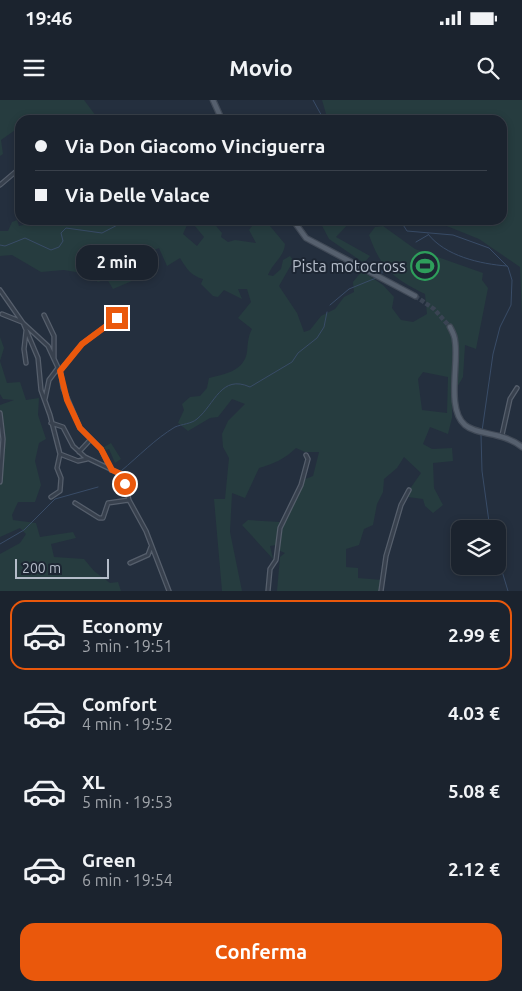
<!DOCTYPE html>
<html lang="it">
<head>
<meta charset="utf-8">
<style>
	:root { --surface:#1b232e; --page:#242b36; --text:#f1f3f6; --muted:#a0a4aa; --line:#39404a; --accent:#ea580c }
	body { margin:0; font-family:Ubuntu,sans-serif; background:var(--page); color:var(--text); height:100vh; display:flex; flex-direction:column; font-size:19px; white-space:nowrap }
	* { box-sizing:border-box; margin:0 }
	p { font-size:16px; color:var(--muted) }
	.icon { flex:none; width:28px; height:28px; fill:none; stroke:currentColor; stroke-width:2; stroke-linecap:round; stroke-linejoin:round }
	.map { position:relative; height:491px; overflow:hidden }
	.drawer { display:flex; flex-direction:column; background:var(--surface); flex:1 }
	.drawer>* { flex:none }
	.banner { position:absolute; left:15px; top:15px; width:492px; height:110px; border-radius:15px; box-shadow:0 2px 8px #0003,0 0 0 1px var(--line); display:grid; align-content:center; height:110px; padding:0 20px; background:var(--surface) }
	.controls { position:absolute; left:451px; top:420px; display:grid; gap:10px }
	.controls a { display:grid; place-items:center; width:55px; height:55px; border-radius:10px; background:var(--surface); box-shadow:0 2px 8px #0003,0 0 0 1px var(--line); font-size:25px }
	.scale { position:absolute; left:15px; bottom:12px; width:94px; box-sizing:border-box; padding-left:5px; border:2px solid #b4bcc9; border-top:0; font-size:14px; line-height:18px; white-space:nowrap; color:#b4bcc9; -webkit-text-stroke:4px #1d2633; paint-order:stroke }
	.end { position:absolute; width:22px; height:22px; margin:-11px; border:6px solid #ea580c; background:#fff; box-shadow:0 0 0 2px #fff }
	.from { border-radius:50% }
	.bubble { position:absolute; height:35px; border-radius:15px; background:var(--surface); box-shadow:0 2px 8px #0003,0 0 0 1px var(--line); font-size:16px; font-weight:700; line-height:35px; text-align:center }
	.banner b { display:flex; align-items:center; gap:18px; height:48px; font-size:19px }
	.banner b+b { border-top:1px solid var(--line) }
	.banner i { width:12px; height:12px; background:var(--text) }
	ul { padding:9px 0 0; list-style:none }
	li { display:flex; align-items:center; gap:15px; height:70px; margin:0 10px 8px; padding:0 10px; border:2px solid transparent; border-radius:15px }
	li div { flex:1 }
	li b { display:block; font-size:19px }
	li em { font-style:normal; font-weight:700 }
	li.current { border-color:var(--accent) }
	li>.icon { width:45px; height:45px; stroke-width:1.5 }
	.action { display:flex; gap:10px; margin-top:auto; padding:10px 20px }
	.action a { flex:1; height:58px; border-radius:15px; background:var(--accent); color:#fff; font-size:20px; font-weight:700; line-height:58px; text-align:center }
	.status { display:flex; justify-content:space-between; align-items:center; height:35px; padding:0 25px; background:var(--surface); direction:ltr }
	.status svg { height:14px; fill:currentColor }
	header { display:flex; justify-content:space-between; align-items:center; height:65px; padding:0 20px; background:var(--surface); font-size:22px; font-weight:700 }
	.map>svg:first-child { display:block }
	.green { fill:#263c3f; fill-rule:evenodd }
	.lines { fill:none; stroke-linecap:round; stroke-linejoin:round }
	.stream { stroke:#394c67; stroke-width:1 }
	.major-tunnel { stroke:#3a4453; stroke-width:4.5; stroke-dasharray:4.5 2; stroke-linecap:butt }
	.minor-casing { stroke:#565f6c; stroke-width:5.5 }
	.major-casing { stroke:#414a57; stroke-width:7 }
	.minor { stroke:#38414e; stroke-width:3 }
	.major { stroke:#56606e; stroke-width:4.5 }
	.route { stroke:#ea580c; stroke-width:6 }
	.labels { text-anchor:middle; dominant-baseline:central; stroke-width:4; stroke-linejoin:round; paint-order:stroke }
	.poi-label { font-size:16px; fill:#b4bcc9; stroke:#1d2633; text-anchor:end }
</style>
</head>
<body>
<div class="status"><b>19:46</b><svg viewBox="0 0 49 12"><path d="M0 12V9h3v3zM5 12V6h3v6zM10 12V3h3v9zM15 12V0h3v12zM26 1h20v11H26zM47 4h2v5h-2z"/></svg></div>
<header><svg class="icon" aria-label="menu" viewBox="0 0 24 24"><path d="M4 6h16M4 12h16M4 18h16"/></svg>Movio<svg class="icon" aria-label="search" viewBox="0 0 24 24"><circle cx="10" cy="10" r="6"/><path d="M15 15l6 6"/></svg></header>
<div class="map">
<svg width="522" height="491" viewBox="0 0 522 491">
	<rect width="100%" height="100%" fill="#242f3e"/>
	<!-- green -->
	<path class="green" d="M 0,0 L 84,0 L 99,20 L 20,20 L 20,31 L 18,28 L 1,40 L 3,54 L 0,56 Z
		M 322,0 L 522,0 L 522,218 L 520,167 L 479,139 L 432,120 L 502,120 L 502,28 L 506,24 C 498,19 495,17 484,20 L 336,20 L 326,14 Z
		M 17,120 L 19,126 L 35,122 L 36,120 L 181,120 L 187,125 L 183,134 L 197,146 L 204,137 L 190,120 L 211,120 L 222,133 L 221,137 L 228,142 L 235,140 L 256,143 L 249,130 L 252,126 L 250,120 L 265,120 L 285,144 C 284,157 272,164 268,175 L 273,176 L 281,169 L 283,160 L 290,156 L 296,164 L 291,165 L 279,186 L 297,213 L 304,232 L 310,230 L 321,216 L 335,209 L 344,197 L 354,192 L 353,182 L 362,171 L 383,185 L 394,197 L 392,208 L 401,220 L 413,222 L 427,214 L 425,194 C 393,178 381,169 369,135 L 375,127 L 383,126 L 415,149 L 483,173 L 482,180 L 488,188 L 476,249 L 465,245 L 463,277 L 452,296 L 452,318 L 448,334 L 430,327 L 423,344 L 432,349 L 452,348 L 453,361 L 433,363 L 434,388 L 443,405 L 433,413 L 425,406 L 423,399 L 408,397 L 407,393 L 421,373 L 404,357 L 397,368 L 384,379 L 383,392 L 377,404 L 373,425 L 364,429 L 359,445 L 346,449 L 346,467 L 358,468 L 358,478 L 382,480 L 379,491 L 277,491 L 280,457 L 285,453 L 278,450 C 281,423 294,404 303,380 L 313,376 L 319,352 L 305,352 L 296,348 C 285,359 273,364 259,368 L 245,398 L 232,393 L 230,432 L 242,491 L 222,491 L 214,399 L 225,399 L 229,358 L 223,347 L 222,334 L 228,321 L 245,304 L 232,299 L 218,317 L 210,318 L 188,331 L 178,323 L 184,310 L 182,304 L 190,297 L 200,296 L 207,288 L 209,278 C 225,274 244,271 247,252 C 248,243 248,236 252,229 L 238,218 L 251,202 L 247,189 L 238,189 L 242,199 L 224,190 L 218,197 L 213,196 L 201,184 L 203,179 C 191,176 186,168 180,158 L 167,166 L 159,148 L 146,154 L 143,165 L 144,169 L 139,178 L 113,189 L 107,179 L 98,182 L 88,174 L 85,179 L 76,172 L 64,170 L 41,172 L 12,155 L 0,156 L 0,131 L 8,131 L 12,122 ZM 423,272 L 448,277 L 447,313 L 422,310 L 418,279 Z
		M 319,120 L 352,120 L 336,137 L 370,156 L 364,163 L 329,139 Z
		M 0,237 L 4,248 L 0,261 L 7,283 L 20,282 L 26,300 L 39,298 L 38,315 L 46,339 L 39,343 L 35,361 L 41,385 L 35,402 L 18,402 L 12,415 L 13,420 L 36,423 L 40,437 L 73,432 L 76,438 L 51,444 L 54,457 L 84,459 L 94,471 L 110,483 L 118,482 L 121,491 L 0,491 L 0,454 L 20,443 L 26,434 L 20,428 L 0,437 L 0,305 L 14,300 L 3,299 L 0,294 Z
		M 111,343 L 121,359 L 115,363 L 109,349 L 106,350 L 104,347 Z
		M 248,420 L 280,422 L 276,445 L 270,446 L 273,459 L 242,425 Z"/>
	<g class="lines">
		<!-- stream -->
		<path class="stream" d="M 313,0 L 324,20
			M 400,120 L 407,131 L 453,135 L 489,148 L 508,167 L 512,180 L 511,205 L 500,227 L 493,254 L 482,331
			M 428,134 C 445,156 480,164 507,166
			M 416,142 L 428,135
			M 0,145 L 5,146 L 25,138 L 51,150 L 59,147 L 63,141 L 61,133 L 66,128 L 102,133 L 127,120
			M 382,173 L 382,170
			M 330,205 L 349,189 L 376,178
			M 481,335 L 482,371 L 490,429
			M 121,371 C 139,356 155,339 175,327 C 182,324 191,324 197,319 C 215,304 221,274 250,287 L 292,262 L 298,253 L 317,238 L 324,227 L 327,212
			M 0,444 L 24,430 L 55,399 L 98,387
			M 498,458 L 508,491"/>
		<!-- major-tunnel -->
		<path class="major-tunnel" d="M 415,196 L 434,209 L 450,227"/>
		<defs>
			<path id="minor" d="M 0,85 L 20,68
				M 0,190 L 23,223 L 48,246 L 61,274 L 63,288 L 80,328 L 101,349 L 111,370
				M 2,214 L 22,222
				M 44,215 L 54,236 L 54,259
				M 24,225 L 38,258 L 41,290 L 50,315 L 60,354 L 57,368 L 61,378 L 60,391 L 51,397
				M 26,231 L 24,249 L 26,263
				M 60,271 L 82,244 L 117,218
				M 45,299 L 49,280 L 58,268
				M 0,313 L 3,339 L 0,382
				M 51,323 L 63,327 L 73,346 L 85,357 L 123,375 L 129,400 L 146,431 L 169,491
				M 502,335 L 510,299 L 517,288
				M 79,352 L 90,340
				M 60,354 L 78,361 L 87,359
				M 75,403 L 99,418 L 103,418 L 108,403 L 129,400
				M 130,463 L 148,455 L 151,447
				M 268,491 L 270,469 L 276,460 L 280,428 L 301,385 L 308,359 L 306,355
				M 381,491 L 386,456 L 401,405 L 409,390"/>
			<path id="major" d="M 213,0 L 222,20
				M 293,120 L 306,138 L 415,196
				M 450,227 C 452,231 455,236 455,241 C 459,264 446,309 465,325 C 478,336 502,331 522,347"/>
		</defs>
		<!-- minor casing -->
		<use href="#minor" class="minor-casing"/>
		<!-- major casing -->
		<use href="#major" class="major-casing"/>
		<!-- minor -->
		<use href="#minor" class="minor"/>
		<!-- major -->
		<use href="#major" class="major"/>
	</g>
	<g class="lines">
		<!-- route -->
		<path class="route" d="M 117,218 L 82,244 L 60,271 L 67,300 L 80,328 L 101,349 L 112,370 L 123,375 L 125,384"/>
	</g>
	<!-- icons -->
	<defs>
		<symbol id="stadium-ring" viewBox="-11 -11 22 22"><circle r="9.5" fill="#1d2633" stroke="#2e9e5b" stroke-width="1.5"/><path d="M0-5a6.5 5 0 1 0 0 10a6.5 5 0 1 0 0-10ZM-3.5-1.8h7v3.6h-7Z" fill="#2e9e5b"/></symbol>
	</defs>
	<g fill-rule="evenodd">
		<use href="#stadium-ring" x="409" y="150" width="32" height="32"/>
	</g>
	<g class="labels">
		<!-- poi labels -->
		<g class="poi-label">
			<text x="406" y="166">Pista motocross</text>
		</g>
	</g>
</svg>
<div class="controls">
<a><svg class="icon" aria-label="layers" viewBox="0 0 24 24"><path d="M12 4l9 5-9 5-9-5zM3 14l9 5 9-5"/></svg></a>
</div>
<div class="scale">200 m</div>
<i class="end from" style="left:125px;top:384px"></i>
<i class="end" style="left:117px;top:218px"></i>
<div class="bubble" style="left:76px;top:145px;width:82px">2 min</div>
<div class="banner">
<b><i class="from"></i>Via Don Giacomo Vinciguerra</b>
<b><i></i>Via Delle Valace</b>
</div>
</div>
<section class="drawer">
<ul>
<li class="current"><svg class="icon" aria-label="car" viewBox="0 0 24 24"><path d="M5 17H2v-5l4-1 3-4h7l3 4 3 1v5h-3M9 17h6M6 11h13"/><circle cx="7" cy="17" r="2"/><circle cx="17" cy="17" r="2"/></svg><div><b>Economy</b><p>3 min · 19:51</p></div><em>2.99 €</em></li>
<li><svg class="icon" aria-label="car" viewBox="0 0 24 24"><path d="M5 17H2v-5l4-1 3-4h7l3 4 3 1v5h-3M9 17h6M6 11h13"/><circle cx="7" cy="17" r="2"/><circle cx="17" cy="17" r="2"/></svg><div><b>Comfort</b><p>4 min · 19:52</p></div><em>4.03 €</em></li>
<li><svg class="icon" aria-label="car" viewBox="0 0 24 24"><path d="M5 17H2v-5l4-1 3-4h7l3 4 3 1v5h-3M9 17h6M6 11h13"/><circle cx="7" cy="17" r="2"/><circle cx="17" cy="17" r="2"/></svg><div><b>XL</b><p>5 min · 19:53</p></div><em>5.08 €</em></li>
<li><svg class="icon" aria-label="car" viewBox="0 0 24 24"><path d="M5 17H2v-5l4-1 3-4h7l3 4 3 1v5h-3M9 17h6M6 11h13"/><circle cx="7" cy="17" r="2"/><circle cx="17" cy="17" r="2"/></svg><div><b>Green</b><p>6 min · 19:54</p></div><em>2.12 €</em></li>
</ul>
<div class="action"><a>Conferma</a></div>
</section>
</body>
</html>
